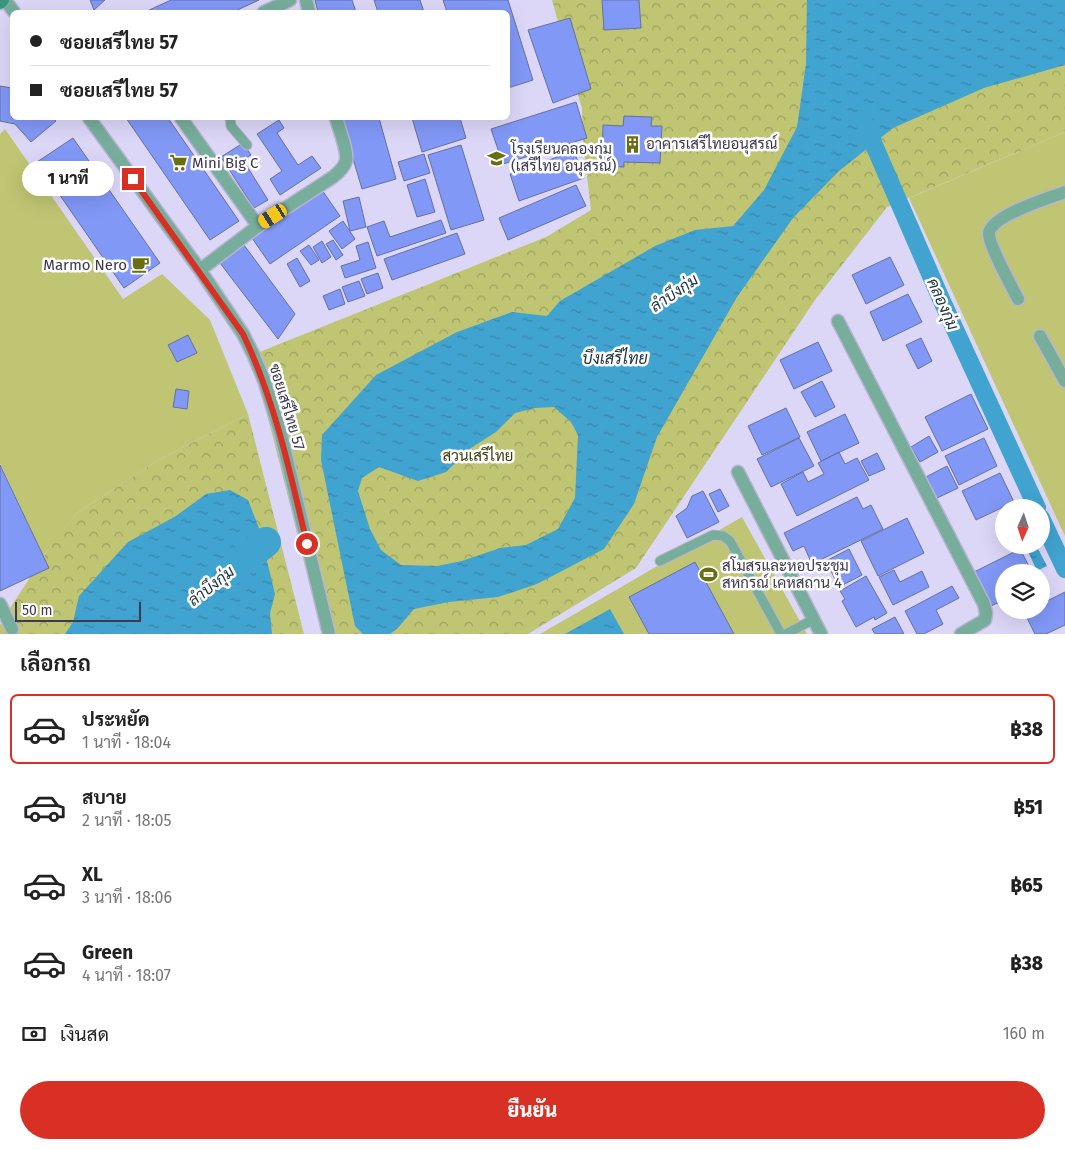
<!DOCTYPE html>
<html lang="th">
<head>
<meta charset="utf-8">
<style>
	:root { --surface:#fff; --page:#f2f2f2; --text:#222; --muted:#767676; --line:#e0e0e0; --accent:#d93025 }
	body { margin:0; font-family:"Fira Sans",Sarabun,sans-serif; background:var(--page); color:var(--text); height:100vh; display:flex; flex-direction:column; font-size:19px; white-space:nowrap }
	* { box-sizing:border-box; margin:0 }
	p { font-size:16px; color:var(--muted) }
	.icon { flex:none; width:28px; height:28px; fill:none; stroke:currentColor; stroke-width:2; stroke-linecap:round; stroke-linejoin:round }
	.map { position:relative; height:634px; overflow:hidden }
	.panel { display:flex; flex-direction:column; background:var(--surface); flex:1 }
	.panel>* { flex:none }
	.banner { position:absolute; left:10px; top:10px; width:500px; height:110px; border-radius:8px; box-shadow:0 5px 20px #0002; display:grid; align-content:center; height:110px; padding:0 20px; background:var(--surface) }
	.needle { width:32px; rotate:183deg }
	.fabs { position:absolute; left:995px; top:499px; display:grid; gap:10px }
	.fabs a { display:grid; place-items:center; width:55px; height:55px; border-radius:50%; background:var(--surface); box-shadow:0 5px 20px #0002; font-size:25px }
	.scale { position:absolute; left:15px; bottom:12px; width:126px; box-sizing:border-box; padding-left:5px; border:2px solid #3d394e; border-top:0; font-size:14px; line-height:18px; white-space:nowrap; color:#3d394e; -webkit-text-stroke:4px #fdfdfd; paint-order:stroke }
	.end { position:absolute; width:22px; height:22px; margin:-11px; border:6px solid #d93025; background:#fff; box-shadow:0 0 0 2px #fff }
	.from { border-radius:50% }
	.bubble { position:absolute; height:35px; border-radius:18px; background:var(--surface); box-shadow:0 5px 20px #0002; font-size:16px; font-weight:800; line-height:35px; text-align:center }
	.car { position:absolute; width:15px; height:30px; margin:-15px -8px; border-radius:6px; box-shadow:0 0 4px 1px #0007; background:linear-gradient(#f5c518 24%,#345 0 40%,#f5c518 0 76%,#345 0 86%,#f5c518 0) }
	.banner b { display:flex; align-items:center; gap:18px; height:48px; font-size:19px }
	.banner b+b { border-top:1px solid var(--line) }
	.banner i { width:12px; height:12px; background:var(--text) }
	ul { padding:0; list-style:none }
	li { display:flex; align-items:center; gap:15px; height:70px; margin:0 10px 8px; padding:0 10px; border:2px solid transparent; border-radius:8px }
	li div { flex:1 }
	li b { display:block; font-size:19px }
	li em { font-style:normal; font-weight:800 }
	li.current { border-color:var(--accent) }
	li>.icon { width:45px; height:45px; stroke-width:1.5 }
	h2 { padding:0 20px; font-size:22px; line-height:60px }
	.pay { display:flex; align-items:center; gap:12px; height:55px; padding:0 20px; font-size:19px }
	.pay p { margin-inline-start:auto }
	.primary-button { display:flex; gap:10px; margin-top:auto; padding:10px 20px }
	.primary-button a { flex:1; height:58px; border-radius:30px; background:var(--accent); color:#fff; font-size:20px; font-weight:800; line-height:58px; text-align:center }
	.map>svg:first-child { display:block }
	.grass { fill:#bfc572 }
	.park { fill:url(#park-crowns) }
	.water { fill:url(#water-ripples); fill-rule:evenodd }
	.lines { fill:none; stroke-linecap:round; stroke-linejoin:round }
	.canal { stroke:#41a3d0; stroke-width:18 }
	.river { stroke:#41a3d0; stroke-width:30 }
	.building { fill:#8198f6; stroke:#65719f }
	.lane-casing { stroke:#b9b4d2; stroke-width:11 }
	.street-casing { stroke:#b9b4d2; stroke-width:15 }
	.secondary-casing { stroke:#b9b4d2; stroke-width:15 }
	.lane { stroke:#77ad9b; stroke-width:9 }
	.street { stroke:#77ad9b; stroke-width:12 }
	.secondary { stroke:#39957c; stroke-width:12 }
	.route { stroke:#d93025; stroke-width:6 }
	.labels { text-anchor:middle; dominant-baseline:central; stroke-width:5; stroke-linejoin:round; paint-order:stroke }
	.poi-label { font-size:15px; fill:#3d394e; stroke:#fdfdfd; text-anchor:start }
	.street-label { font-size:15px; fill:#3d394e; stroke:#fdfdfd }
	.park-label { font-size:15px; fill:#3b3e0d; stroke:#fdfdfd }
	.water-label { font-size:16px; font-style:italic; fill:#203641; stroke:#fdfdfd }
</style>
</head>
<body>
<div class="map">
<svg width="1065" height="634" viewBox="0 0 1065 634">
	<defs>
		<pattern id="park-crowns" width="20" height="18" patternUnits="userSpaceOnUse" patternTransform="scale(1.25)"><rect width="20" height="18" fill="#bfc572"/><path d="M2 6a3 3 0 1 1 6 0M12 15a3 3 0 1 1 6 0" fill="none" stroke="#9ca160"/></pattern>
		<pattern id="water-ripples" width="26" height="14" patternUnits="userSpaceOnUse" patternTransform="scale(1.25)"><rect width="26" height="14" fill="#41a3d0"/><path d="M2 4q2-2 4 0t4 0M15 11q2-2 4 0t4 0" fill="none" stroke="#3886ab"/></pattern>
	</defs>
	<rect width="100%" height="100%" fill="#dcd7f7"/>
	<!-- grass -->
	<path class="grass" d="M 5,129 L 123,299 L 162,274 L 210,320 L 248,414 L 157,461 L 77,513 L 43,556 L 0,463 L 0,134 Z
		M 1065,132 L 1065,536 L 909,198 Z
		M 742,517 L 807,634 L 540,634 Z"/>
	<!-- park -->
	<path class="park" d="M 552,0 L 1065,0 L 1065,132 L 887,207 L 815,300 L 636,568 L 528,634 L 325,634 L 313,595 L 252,355 L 546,237 L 591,210 L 583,143 L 582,109 Z
		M 248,414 L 304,634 L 0,634 L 0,625 L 5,616 L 51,545 L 77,513 L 157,461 Z"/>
	<!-- water -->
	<path class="water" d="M 807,0 L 1065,0 L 1065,65 L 984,88 L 893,128 L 839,171 L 793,218 L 737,297 L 657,437 L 634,504 L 604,549 L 537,584 L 498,597 L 449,602 L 414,609 L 397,629 L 390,634 L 363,634 L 355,626 L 342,563 L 321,460 L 322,435 L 376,375 L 457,332 L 512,312 L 547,316 L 560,301 L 655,246 L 695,230 L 733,226 L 764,190 L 797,127 L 806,64 ZM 554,407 L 571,422 L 578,435 L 575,498 L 558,529 L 526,545 L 500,548 L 462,561 L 437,566 L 401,565 L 381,550 L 370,529 L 358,491 L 362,478 L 379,467 L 418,481 L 446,472 L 471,448 L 496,432 L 515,413 L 535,408 Z
		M 230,490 L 248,500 L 259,528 L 275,594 L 270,613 L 272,634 L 65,634 L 73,622 L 79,596 L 128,542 L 176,516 L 206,494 Z
		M 1025,545 L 1036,545 L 1047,566 L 1037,571 Z
		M 610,609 L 624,634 L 565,634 Z"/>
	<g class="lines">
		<!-- canal -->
		<path class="canal" d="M 864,122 L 941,299 L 1037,508
			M 1041,518 L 1065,569"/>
		<!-- river -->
		<path class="river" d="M 231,570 L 266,542"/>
	</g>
	<!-- building -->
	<path class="building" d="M 90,0 L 105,0 L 94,10 Z
		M 171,0 L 259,0 L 233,12 L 145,12 Z
		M 315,0 L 352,0 L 356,12 L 318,12 Z
		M 374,0 L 420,0 L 424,12 L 378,12 Z
		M 443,0 L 508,0 L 533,80 L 508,88 L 508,12 L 447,12 Z
		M 602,0 L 639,0 L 641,28 L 604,30 Z
		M 570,18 L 591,89 L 553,103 L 528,30 Z
		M 0,86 L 12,88 L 12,118 L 53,118 L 56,121 L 31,142 L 15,124 L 0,121 Z
		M 576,102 L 587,138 L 503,164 L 491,129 Z
		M 624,116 L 652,117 L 651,126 L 662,126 L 660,163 L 624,162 L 624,167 L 602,166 L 603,125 L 623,126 Z
		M 126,118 L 168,118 L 239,221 L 210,240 Z
		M 341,118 L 379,118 L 396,179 L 362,189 Z
		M 412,118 L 460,118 L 466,138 L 422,152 Z
		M 279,120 L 284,128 L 277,133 L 298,165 L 312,156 L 321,168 L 280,195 L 270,179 L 282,171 L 257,134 Z
		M 73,138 L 160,263 L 124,288 L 37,162 Z
		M 243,143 L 251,155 L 243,160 L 268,200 L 254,208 L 221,157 Z
		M 461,145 L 484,220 L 451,230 L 428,155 Z
		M 574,151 L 584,178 L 519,201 L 510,174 Z
		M 424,154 L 430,173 L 404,181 L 398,162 Z
		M 425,179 L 435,212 L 417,217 L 407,185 Z
		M 576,185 L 586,206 L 508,240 L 499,218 Z
		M 322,190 L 340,216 L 270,264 L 252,238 Z
		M 359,197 L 366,227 L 350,231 L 343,201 Z
		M 441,220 L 446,233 L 377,256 L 367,227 L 384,221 L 390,237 Z
		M 343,221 L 355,239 L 342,249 L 329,231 Z
		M 457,233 L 465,254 L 392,280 L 384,259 Z
		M 333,240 L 343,255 L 336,260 L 326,244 Z
		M 322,241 L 331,257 L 322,263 L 313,247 Z
		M 368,242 L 376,268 L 345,278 L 341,266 L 360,260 L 356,246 Z
		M 244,245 L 295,314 L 278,339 L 220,263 Z
		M 309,245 L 319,260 L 311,265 L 300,251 Z
		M 890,257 L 904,285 L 866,304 L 852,275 Z
		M 297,258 L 310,281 L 300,287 L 287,264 Z
		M 378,273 L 383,288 L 367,294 L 361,279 Z
		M 359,281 L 365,296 L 348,302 L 342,287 Z
		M 340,289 L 345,304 L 329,310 L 323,296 Z
		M 908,294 L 922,322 L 883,341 L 870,312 Z
		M 188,335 L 197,353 L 177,362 L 168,345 Z
		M 921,338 L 932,361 L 918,369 L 906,345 Z
		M 818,342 L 832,371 L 794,389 L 780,360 Z
		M 822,381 L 835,407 L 815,417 L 801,392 Z
		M 176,389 L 189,391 L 187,409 L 173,407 Z
		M 971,394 L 988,429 L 942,451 L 925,417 Z
		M 786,408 L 800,437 L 762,455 L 748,426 Z
		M 845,414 L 859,443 L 821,461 L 807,432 Z
		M 929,436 L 938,452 L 920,462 L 911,447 Z
		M 799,438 L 814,466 L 771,487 L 757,459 Z
		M 984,438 L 997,466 L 959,485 L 945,456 Z
		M 839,452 L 845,464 L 857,458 L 869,480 L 797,516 L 781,484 L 803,472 L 808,482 L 824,474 L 818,463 Z
		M 877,453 L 885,469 L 869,476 L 861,461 Z
		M 0,465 L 49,568 L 0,591 Z
		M 947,466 L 958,488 L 935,499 L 924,478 Z
		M 1000,473 L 1014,502 L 976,520 L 962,491 Z
		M 720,489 L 729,506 L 718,512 L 709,494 Z
		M 703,491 L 719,522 L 687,538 L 676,516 L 687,508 L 692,496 Z
		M 857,497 L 863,509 L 871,505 L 883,529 L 812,564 L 804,546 L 793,551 L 784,533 Z
		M 907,518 L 924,553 L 878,576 L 861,541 Z
		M 849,549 L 862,575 L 839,587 L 826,561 Z
		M 1020,549 L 1032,572 L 1004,572 L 1004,600 L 991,606 L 974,572 Z
		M 695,562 L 734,634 L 649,634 L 629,597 Z
		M 894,570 L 900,582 L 922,571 L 929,587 L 893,605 L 879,577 Z
		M 866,576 L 887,613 L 875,620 L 874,617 L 856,627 L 842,601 L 845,599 L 840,591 Z
		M 952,586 L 959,598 L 936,610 L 943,624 L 924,634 L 917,634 L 905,611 Z
		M 1065,592 L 1065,625 L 1046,634 L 1035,634 L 1024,612 L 1029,610 L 1041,610 L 1041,604 Z
		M 895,617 L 904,634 L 875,634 L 872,629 Z"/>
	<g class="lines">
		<defs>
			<path id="lane" d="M 230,118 L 231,126 L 247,145
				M 660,561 L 713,535 L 723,536 L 730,541 L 781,634
				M 786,634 L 814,619"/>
			<path id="street" d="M 5,0 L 14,12
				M 306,0 L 309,12
				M 264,12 L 290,0
				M 89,118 L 200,270 L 243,334 L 253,354 L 264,380 L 281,435 L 329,634
				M 181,118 L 258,226
				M 200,270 L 258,226 L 333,177 C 338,173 344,168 346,161 C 348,151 339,129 336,118
				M 1018,299 C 1012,287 988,244 989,233 C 992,215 1049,198 1065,192
				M 838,321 L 984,604 L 986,613 L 985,620 L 961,634
				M 1040,336 L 1065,381
				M 738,472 L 821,634
				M 0,604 L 12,629"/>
			<path id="secondary" d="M 0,3 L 3,0"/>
		</defs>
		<!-- lane casing -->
		<use href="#lane" class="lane-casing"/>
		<!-- street casing -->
		<use href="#street" class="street-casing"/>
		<!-- secondary casing -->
		<use href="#secondary" class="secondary-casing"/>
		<!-- lane -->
		<use href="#lane" class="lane"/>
		<!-- street -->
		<use href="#street" class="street"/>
		<!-- secondary -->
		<use href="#secondary" class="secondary"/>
	</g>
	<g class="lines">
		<!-- route -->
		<path class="route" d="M 133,179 L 243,334 C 275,401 290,472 307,544"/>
	</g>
	<!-- icons -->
	<defs>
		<symbol id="building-bare" viewBox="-9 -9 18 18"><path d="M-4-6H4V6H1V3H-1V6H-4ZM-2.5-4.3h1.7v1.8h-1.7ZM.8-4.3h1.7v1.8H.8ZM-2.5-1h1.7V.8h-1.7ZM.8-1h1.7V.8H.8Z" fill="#6a6e12" stroke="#fdfdfd" stroke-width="2.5" paint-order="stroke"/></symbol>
		<symbol id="school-bare" viewBox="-9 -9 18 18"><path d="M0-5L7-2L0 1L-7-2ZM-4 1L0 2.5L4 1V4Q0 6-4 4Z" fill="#6a6e12" stroke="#fdfdfd" stroke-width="2.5" paint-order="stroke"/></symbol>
		<symbol id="supermarket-bare" viewBox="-9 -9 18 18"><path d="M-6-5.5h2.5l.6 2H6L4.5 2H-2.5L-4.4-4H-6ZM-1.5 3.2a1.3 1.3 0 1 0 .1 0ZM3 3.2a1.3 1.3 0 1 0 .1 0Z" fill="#6a6e12" stroke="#fdfdfd" stroke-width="2.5" paint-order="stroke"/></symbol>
		<symbol id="cafe-bare" viewBox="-9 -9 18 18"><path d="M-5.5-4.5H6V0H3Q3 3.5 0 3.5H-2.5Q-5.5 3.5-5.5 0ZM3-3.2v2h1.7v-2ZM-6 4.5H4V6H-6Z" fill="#6a6e12" stroke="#fdfdfd" stroke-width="2.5" paint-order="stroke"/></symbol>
		<symbol id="stadium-bare" viewBox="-9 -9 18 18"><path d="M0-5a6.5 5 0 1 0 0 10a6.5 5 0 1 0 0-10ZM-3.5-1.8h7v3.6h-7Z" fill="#6a6e12" stroke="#fdfdfd" stroke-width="2.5" paint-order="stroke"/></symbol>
	</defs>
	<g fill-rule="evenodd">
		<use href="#building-bare" x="620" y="132" width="25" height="25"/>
		<use href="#school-bare" x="484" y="146" width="25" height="25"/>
		<use href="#supermarket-bare" x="166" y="150" width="25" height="25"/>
		<use href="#cafe-bare" x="128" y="252" width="25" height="25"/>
		<use href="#stadium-bare" x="696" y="562" width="25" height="25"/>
	</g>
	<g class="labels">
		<!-- poi labels -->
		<g class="poi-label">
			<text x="646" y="144">อาคารเสรีไทยอนุสรณ์</text>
			<text x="511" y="149">โรงเรียนคลองกุ่ม<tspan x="511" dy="17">(เสรีไทย อนุสรณ์)</tspan></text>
			<text x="192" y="163">Mini Big C</text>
			<text x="127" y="265" text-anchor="end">Marmo Nero</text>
			<text x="722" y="566">สโมสรและหอประชุม<tspan x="722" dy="17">สหกรณ์ เคหสถาน 4</tspan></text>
		</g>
		<!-- street labels -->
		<g class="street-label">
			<text transform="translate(287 407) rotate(73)">ซอยเสรีไทย 57</text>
		</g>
		<!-- park labels -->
		<g class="park-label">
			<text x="478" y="456">สวนเสรีไทย</text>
		</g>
		<!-- water labels -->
		<g class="water-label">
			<text transform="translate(674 293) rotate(-34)">ลำบึงกุ่ม</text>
			<text transform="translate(943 304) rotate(66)">คลองกุ่ม</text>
			<text x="615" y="358">บึงเสรีไทย</text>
			<text transform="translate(211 586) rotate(-38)">ลำบึงกุ่ม</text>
		</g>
	</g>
</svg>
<div class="fabs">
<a><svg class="needle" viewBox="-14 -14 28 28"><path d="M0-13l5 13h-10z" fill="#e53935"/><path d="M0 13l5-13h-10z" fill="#767676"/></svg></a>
<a><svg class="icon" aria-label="layers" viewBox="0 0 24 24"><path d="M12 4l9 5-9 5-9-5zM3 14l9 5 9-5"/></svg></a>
</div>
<div class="scale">50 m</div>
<i class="end from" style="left:307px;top:544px"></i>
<i class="end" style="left:133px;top:179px"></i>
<div class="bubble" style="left:22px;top:161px;width:92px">1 นาที</div>
<i class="car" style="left:273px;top:216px;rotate:237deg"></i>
<div class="banner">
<b><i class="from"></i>ซอยเสรีไทย 57</b>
<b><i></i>ซอยเสรีไทย 57</b>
</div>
</div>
<section class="panel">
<h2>เลือกรถ</h2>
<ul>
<li class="current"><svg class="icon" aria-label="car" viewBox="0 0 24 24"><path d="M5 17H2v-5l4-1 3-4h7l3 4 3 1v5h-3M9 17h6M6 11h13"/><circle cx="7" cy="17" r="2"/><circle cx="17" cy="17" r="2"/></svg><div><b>ประหยัด</b><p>1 นาที · 18:04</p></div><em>฿38</em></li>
<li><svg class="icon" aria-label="car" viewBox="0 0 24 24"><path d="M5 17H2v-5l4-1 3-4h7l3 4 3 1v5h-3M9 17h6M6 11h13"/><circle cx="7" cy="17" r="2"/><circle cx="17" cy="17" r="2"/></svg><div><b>สบาย</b><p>2 นาที · 18:05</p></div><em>฿51</em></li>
<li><svg class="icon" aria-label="car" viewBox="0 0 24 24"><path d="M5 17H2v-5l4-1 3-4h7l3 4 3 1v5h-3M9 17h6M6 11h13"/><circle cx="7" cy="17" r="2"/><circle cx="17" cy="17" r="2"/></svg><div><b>XL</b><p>3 นาที · 18:06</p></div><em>฿65</em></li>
<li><svg class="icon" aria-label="car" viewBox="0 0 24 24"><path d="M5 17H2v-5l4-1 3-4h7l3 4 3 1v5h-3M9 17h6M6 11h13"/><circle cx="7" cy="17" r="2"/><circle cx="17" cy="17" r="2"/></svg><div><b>Green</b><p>4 นาที · 18:07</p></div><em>฿38</em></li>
</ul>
<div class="pay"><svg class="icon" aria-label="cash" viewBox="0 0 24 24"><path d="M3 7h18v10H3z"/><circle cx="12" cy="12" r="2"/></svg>เงินสด<p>160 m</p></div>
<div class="primary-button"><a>ยืนยัน</a></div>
</section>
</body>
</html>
